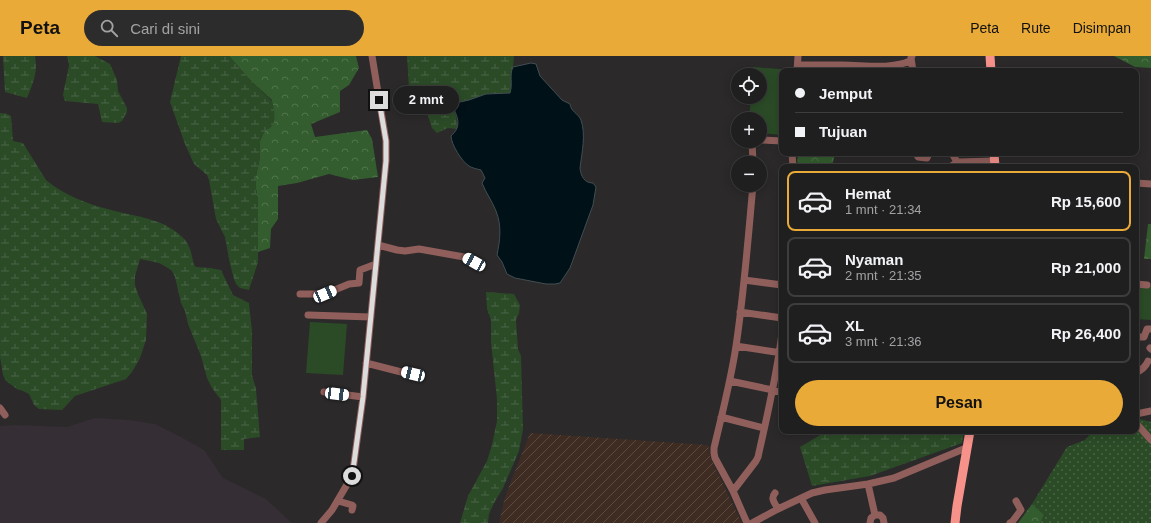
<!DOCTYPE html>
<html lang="id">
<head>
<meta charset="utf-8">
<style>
	:root { --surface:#201f20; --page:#2d2c2d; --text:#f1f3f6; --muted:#a2a2a5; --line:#3d3d3e; --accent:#e9aa38 }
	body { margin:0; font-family:Helvetica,sans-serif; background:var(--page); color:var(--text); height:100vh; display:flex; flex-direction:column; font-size:15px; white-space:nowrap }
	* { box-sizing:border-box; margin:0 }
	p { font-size:13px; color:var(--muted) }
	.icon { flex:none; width:22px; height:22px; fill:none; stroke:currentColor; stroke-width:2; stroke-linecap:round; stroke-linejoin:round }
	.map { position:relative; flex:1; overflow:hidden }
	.side { position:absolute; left:779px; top:108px; width:360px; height:270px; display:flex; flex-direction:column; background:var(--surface); border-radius:8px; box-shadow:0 2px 10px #0003,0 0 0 1px var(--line) }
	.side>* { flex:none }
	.hud { position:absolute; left:779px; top:12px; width:360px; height:88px; border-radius:8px; box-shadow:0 2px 10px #0003,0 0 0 1px var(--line); display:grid; align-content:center; height:88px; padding:0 16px; background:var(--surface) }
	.fabs { position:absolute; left:731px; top:12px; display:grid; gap:8px }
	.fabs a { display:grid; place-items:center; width:36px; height:36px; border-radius:50%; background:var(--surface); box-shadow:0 2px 10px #0003,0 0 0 1px var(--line); font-size:20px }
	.end { position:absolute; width:18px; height:18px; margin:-9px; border:5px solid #dddcdd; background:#111; box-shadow:0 0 0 2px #111 }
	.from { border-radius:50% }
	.bubble { position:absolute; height:28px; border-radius:14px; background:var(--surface); box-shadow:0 2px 10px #0003,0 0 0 1px var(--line); font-size:13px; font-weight:600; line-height:28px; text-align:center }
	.car { position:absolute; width:12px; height:24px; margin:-12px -6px; border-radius:5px; box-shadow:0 0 3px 1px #0007; background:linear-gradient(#fff 24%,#345 0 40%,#fff 0 76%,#345 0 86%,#fff 0) }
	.hud b { display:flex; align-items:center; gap:14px; height:38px; font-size:15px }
	.hud b+b { border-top:1px solid var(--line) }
	.hud i { width:10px; height:10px; background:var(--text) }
	ul { padding:7px 0 0; list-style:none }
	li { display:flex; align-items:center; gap:12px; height:60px; margin:0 8px 6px; padding:0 8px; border:2px solid var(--line); border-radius:8px }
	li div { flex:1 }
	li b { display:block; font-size:15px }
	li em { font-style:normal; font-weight:600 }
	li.selected { border-color:var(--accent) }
	li>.icon { width:36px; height:36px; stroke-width:1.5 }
	.primary-button { display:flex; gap:8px; margin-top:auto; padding:8px 16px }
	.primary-button a { flex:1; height:46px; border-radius:24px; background:var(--accent); color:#111; font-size:16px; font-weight:600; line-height:46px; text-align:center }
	header { display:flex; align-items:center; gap:24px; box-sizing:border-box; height:56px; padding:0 20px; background:var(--accent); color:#111 }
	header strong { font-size:19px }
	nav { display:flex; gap:22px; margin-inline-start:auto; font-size:14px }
	.search { width:280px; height:36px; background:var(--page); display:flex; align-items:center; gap:10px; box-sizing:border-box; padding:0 14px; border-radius:22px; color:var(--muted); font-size:15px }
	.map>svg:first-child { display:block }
	.built { fill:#352e35 }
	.industrial { fill:url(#industrial-furrows) }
	.grass { fill:url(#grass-dots) }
	.forest { fill:url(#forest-crowns) }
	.wetland { fill:url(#wetland-marsh) }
	.pitch { fill:#2b4b27 }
	.water { fill:#001117; stroke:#424e52 }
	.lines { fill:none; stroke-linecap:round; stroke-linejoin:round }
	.minor { stroke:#905f5b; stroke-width:7 }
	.major { stroke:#f7928b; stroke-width:9 }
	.route { stroke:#dddcdd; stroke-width:5 }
</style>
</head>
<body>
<header>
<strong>Peta</strong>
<div class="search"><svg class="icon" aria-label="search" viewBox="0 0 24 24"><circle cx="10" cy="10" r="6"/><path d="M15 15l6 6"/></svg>Cari di sini</div>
<nav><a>Peta</a><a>Rute</a><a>Disimpan</a></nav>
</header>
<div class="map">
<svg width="1151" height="467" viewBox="0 0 1151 467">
	<defs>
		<pattern id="industrial-furrows" width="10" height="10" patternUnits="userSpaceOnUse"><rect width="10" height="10" fill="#3e2c23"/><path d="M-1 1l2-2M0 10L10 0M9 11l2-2" fill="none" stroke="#594a42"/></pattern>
		<pattern id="grass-dots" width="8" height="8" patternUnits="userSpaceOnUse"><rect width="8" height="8" fill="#2b4b27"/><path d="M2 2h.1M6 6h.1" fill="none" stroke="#496446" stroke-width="1.8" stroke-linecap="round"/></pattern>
		<pattern id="forest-crowns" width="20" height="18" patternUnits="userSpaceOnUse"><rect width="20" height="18" fill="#345d2f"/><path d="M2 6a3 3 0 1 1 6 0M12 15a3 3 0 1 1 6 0" fill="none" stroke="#51744d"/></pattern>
		<pattern id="wetland-marsh" width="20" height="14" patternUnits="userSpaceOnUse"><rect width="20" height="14" fill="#2b4b27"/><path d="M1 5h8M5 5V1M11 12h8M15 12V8" fill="none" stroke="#496446"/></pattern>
	</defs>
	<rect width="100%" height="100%" fill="#2b292a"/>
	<!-- built -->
	<path class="built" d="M 95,362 L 129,364 L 155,368 L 181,381 L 204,394 L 223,422 L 266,443 L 292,467 L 0,467 L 0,370 L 15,369 L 67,371 Z"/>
	<!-- industrial -->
	<path class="industrial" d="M 530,377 L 708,389 L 711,403 L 742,467 L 499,467 L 505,441 Z"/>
	<!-- grass -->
	<path class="grass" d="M 1136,362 L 1151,366 L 1151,467 L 1040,467 L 1044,459 L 1032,448 L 1067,391 L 1085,384 L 1093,375 L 1136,375 Z"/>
	<!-- forest -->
	<path class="forest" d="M 229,0 L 356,0 L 359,12 L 349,29 L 340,35 L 340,56 L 311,68 L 315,81 L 367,74 L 372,83 L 378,121 L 353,124 L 329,118 L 297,127 L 278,130 L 278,163 L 271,173 L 270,192 L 258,196 L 258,143 L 256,133 L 256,120 L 260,101 L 260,85 L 265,74 L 272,44 L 250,24 Z
		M 1114,0 L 1151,0 L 1151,12 L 1135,11 Z
		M 798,97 L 835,97 L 832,111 L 797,111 Z
		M 1148,168 L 1151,168 L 1151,203 L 1144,203 Z
		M 1032,448 L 1044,459 L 1040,467 L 1018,467 Z"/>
	<!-- wetland -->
	<path class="wetland" d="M 3,0 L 35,0 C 38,17 33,27 27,42 L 5,36 Z
		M 67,0 L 95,0 L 110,8 L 117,24 L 118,35 L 127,52 L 127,56 L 122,65 L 118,67 L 102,66 L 98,48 L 65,45 L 63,39 L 69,9 Z
		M 181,0 L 229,0 L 250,24 L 272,45 C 274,50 277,67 271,71 C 271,72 266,74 265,74 L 260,85 L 260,101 L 256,120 L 256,133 L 258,143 L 258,206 L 249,234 L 240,232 L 236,228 L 234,223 L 230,208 L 225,181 L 216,163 L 209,124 L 207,119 L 194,108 L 185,88 L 170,46 Z
		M 407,0 L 514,0 L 513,11 L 511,15 L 512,33 L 510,37 L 451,47 C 456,57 457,62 457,73 L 448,72 L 437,77 L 432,72 L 422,41 C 418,37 412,37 409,32 Z
		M 0,57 L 7,58 L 11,60 L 13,85 L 23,87 L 46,124 C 65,140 90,149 115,155 C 139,161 168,164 185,184 C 191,191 192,201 194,209 L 196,211 L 210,212 L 221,214 L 233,239 L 249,247 L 252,275 L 252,319 L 256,333 L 260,381 L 244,383 L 244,394 L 221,394 L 221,344 L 212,332 L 207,322 L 201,300 L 188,268 L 185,255 L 181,247 L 175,221 L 172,215 L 168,212 L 159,207 L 140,203 L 135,220 L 135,229 L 138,238 L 147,258 L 146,284 L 140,302 L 132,316 L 126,323 L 75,340 L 62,354 L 39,353 L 34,349 L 29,338 L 23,335 L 17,333 L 6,325 L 3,319 L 0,301 Z
		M 486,236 L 514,238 L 520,249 L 519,257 L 516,264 L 518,293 L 521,300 L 523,373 L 519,395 L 503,432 L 494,447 L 489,458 L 488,467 L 460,467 L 468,440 L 487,405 L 492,389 L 497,365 L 497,343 L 491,286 L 491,264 L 487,253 Z
		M 827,375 L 964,375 L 962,387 L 870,420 L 812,430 L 800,391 Z"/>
	<!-- pitch -->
	<path class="pitch" d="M 753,11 L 794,14 L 794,15 L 782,15 L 782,79 L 760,77 L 760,63 L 749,63 L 751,41 L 760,41 L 760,19 L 752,19 Z
		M 1136,229 L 1151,230 L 1151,264 L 1136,263 Z
		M 310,266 L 347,268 L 343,319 L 306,317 Z"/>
	<!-- water -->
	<path class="water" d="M 531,7 L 536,8 L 540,20 L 562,44 L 570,48 C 571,56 578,57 581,64 C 586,79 582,96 580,112 C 581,120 584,127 593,127 L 596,131 L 593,149 L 570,212 L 560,227 L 555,228 L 546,228 L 515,222 L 507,218 L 502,206 L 497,199 C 500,184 502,170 496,155 C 492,145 486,137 482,127 L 485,122 L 481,114 C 477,113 472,112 469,110 C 462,106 451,88 451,80 C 453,78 456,75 457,72 C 460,64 455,55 451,48 L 469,44 L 486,38 L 510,37 C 513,28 509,19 513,11 Z"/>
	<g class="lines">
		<!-- minor -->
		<path class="minor" d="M 911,2 L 913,15
			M 798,9 C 812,9 827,9 842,9 C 864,9 889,14 910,5 L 912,0
			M 797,15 L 798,0
			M 760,84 L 782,85
			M 752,85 L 753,107
			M 792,97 L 793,111
			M 916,97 L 918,101 L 927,102 L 929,97
			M 952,97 L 957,106
			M 950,111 L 957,106 L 994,105
			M 1136,127 L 1151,128
			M 378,189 L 397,194 L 405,195 L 419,193 L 464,201 L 474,206
			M 744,224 L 782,229
			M 1136,228 L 1147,229
			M 300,238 L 325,238 L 349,228 L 359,227 L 360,214 L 376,208
			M 740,256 L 782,262
			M 308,259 L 371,261
			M 1136,281 L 1144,281 L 1147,273 L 1151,273
			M 736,290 L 782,297
			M 1150,292 L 1151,293
			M 366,307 L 413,319
			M 1136,317 C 1141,314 1146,311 1148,305
			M 730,325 L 782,336
			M 324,336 L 363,341
			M 0,352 L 5,359
			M 1136,358 L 1151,355
			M 721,361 L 764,372
			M 1136,367 L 1151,384
			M 868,428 L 875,459
			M 733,435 L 756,405 L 758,401 C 767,360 777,319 782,277
			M 775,437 C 770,443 775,447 778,453
			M 801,442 L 815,467
			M 338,445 L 352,449 L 353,450 L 352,454
			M 321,467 L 332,454 L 352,420 L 353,414 L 363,341 L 386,105 L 386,85 L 372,0
			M 747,467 L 733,435 L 715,402 L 714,397 L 714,392 C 722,358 731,324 736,290 C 744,237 748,183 753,129
			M 752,467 L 778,453 L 812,437 L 825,434 L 868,428 L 894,422 L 966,392
			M 870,467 L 871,462 L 875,459 L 880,459 L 883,462 L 884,467
			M 1010,467 L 1012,466 L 1021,454 L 1016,445"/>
		<!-- major -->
		<path class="major" d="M 990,0 L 991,15
			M 994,97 L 995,111
			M 955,467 L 957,450 L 970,375"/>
	</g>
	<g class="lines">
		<!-- route -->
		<path class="route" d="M 352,420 L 353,414 L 363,341 L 386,105 L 386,85 L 379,44"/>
	</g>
</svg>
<div class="fabs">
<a><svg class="icon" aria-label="locate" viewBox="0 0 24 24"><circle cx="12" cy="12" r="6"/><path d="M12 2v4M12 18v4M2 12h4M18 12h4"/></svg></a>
<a>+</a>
<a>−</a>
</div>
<i class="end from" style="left:352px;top:420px"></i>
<i class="end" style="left:379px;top:44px"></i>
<div class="bubble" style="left:393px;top:30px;width:66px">2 mnt</div>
<i class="car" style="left:474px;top:206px;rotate:299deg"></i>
<i class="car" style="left:325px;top:238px;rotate:67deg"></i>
<i class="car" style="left:413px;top:318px;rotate:284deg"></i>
<i class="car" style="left:337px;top:338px;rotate:97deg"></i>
<div class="hud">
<b><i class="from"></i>Jemput</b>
<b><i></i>Tujuan</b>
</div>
<section class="side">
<ul>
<li class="selected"><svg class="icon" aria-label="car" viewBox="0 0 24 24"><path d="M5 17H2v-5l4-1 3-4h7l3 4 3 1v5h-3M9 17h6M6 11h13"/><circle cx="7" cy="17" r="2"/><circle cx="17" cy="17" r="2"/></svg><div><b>Hemat</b><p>1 mnt · 21:34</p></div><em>Rp 15,600</em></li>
<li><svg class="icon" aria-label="car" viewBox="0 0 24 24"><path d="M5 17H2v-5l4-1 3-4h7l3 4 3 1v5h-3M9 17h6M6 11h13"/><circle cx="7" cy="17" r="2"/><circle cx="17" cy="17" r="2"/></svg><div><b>Nyaman</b><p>2 mnt · 21:35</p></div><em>Rp 21,000</em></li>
<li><svg class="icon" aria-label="car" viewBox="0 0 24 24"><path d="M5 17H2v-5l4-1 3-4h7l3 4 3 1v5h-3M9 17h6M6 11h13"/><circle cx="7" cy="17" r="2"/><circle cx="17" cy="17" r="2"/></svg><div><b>XL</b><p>3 mnt · 21:36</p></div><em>Rp 26,400</em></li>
</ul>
<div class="primary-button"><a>Pesan</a></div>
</section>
</div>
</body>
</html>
